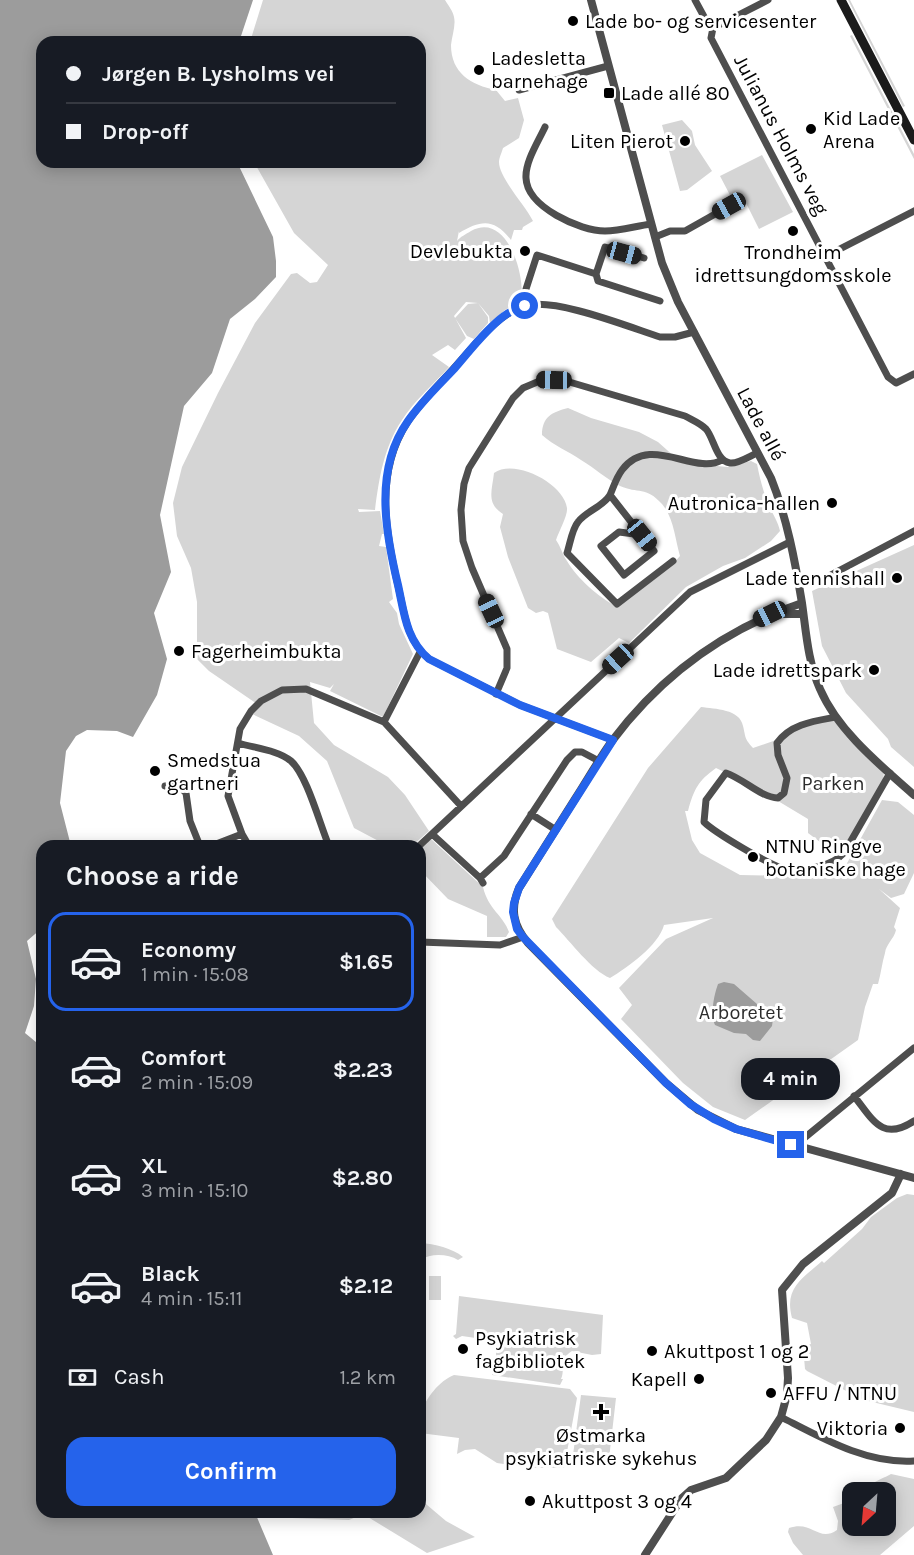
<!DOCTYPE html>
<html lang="en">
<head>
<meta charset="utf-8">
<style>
	:root { --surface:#171b24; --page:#242831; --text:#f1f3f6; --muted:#9ea1a6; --line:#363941; --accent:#2563eb }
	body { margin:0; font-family:Karla,sans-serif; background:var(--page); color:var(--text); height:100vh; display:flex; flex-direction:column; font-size:22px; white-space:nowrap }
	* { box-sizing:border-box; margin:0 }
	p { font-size:20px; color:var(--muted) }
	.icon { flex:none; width:33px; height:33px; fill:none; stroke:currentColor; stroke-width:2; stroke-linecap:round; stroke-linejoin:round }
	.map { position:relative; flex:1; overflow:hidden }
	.sheet { position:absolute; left:36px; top:840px; width:390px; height:678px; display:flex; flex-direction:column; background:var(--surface); border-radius:18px; box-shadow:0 3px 15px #0003 }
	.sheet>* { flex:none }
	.banner { position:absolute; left:36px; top:36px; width:390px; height:132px; border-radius:18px; box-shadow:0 3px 15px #0003; display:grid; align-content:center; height:132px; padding:0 30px; background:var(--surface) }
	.needle { width:39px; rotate:206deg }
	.controls { position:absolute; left:842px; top:1482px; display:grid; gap:12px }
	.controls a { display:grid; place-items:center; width:54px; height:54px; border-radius:12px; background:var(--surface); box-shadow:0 3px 15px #0003; font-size:30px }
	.end { position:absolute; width:27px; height:27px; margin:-14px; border:8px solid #2563eb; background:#fff; box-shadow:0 0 0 3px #fff }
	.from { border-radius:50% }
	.bubble { position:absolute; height:42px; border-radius:18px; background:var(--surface); box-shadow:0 3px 15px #0003; font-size:20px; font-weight:700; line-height:42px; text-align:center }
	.car { position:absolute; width:18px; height:36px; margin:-18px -9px; border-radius:8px; box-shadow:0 0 4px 2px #0007; background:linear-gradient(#222 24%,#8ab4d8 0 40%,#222 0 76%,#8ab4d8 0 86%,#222 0) }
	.banner b { display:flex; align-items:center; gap:21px; height:57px; font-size:22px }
	.banner b+b { border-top:2px solid var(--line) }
	.banner i { width:15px; height:15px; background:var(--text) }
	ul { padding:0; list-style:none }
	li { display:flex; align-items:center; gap:18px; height:99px; margin:0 12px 9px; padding:0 18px; border:3px solid transparent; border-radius:18px }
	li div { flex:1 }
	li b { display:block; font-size:22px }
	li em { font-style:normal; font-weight:700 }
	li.on { border-color:var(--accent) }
	li>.icon { width:54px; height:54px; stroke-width:1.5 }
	h2 { padding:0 30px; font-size:27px; line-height:72px }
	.pay { display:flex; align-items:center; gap:15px; height:66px; padding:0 30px; font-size:22px }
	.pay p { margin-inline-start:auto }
	.button { display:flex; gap:12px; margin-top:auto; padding:12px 30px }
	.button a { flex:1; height:69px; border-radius:18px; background:var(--accent); color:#fff; font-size:24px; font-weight:700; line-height:69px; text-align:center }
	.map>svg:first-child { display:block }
	.green { fill:#d5d5d5 }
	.water { fill:#9c9c9c }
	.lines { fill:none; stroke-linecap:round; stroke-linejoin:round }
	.minor { stroke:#4e4e4e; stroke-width:7 }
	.tertiary { stroke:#4e4e4e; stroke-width:8 }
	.secondary { stroke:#1b1b1b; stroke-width:9 }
	.route { stroke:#2563eb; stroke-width:8 }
	.poi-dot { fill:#000; stroke:#fff; stroke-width:2 }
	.labels { text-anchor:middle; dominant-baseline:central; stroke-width:6; stroke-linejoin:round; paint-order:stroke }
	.poi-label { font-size:20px; fill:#000; stroke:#fff; text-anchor:start }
	.street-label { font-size:20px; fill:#000; stroke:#fff }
	.park-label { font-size:20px; fill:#2c2c2c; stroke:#fff }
</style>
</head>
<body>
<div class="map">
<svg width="914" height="1555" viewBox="0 0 914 1555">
	<rect width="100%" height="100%" fill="#fff"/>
	<!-- green -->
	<path class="green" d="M 263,0 L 445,0 C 448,5 453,11 454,17 C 456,25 452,36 451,45 C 451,73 471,85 496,90 L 505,101 L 518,98 L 524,120 L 519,138 L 503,148 C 502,152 499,158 499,162 C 499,178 526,206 533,221 L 523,227 L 522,230 L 514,230 L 511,240 C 494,218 481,220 459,233 L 459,231 L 457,241 C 460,237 466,234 471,231 C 507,211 526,276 521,301 L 505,310 L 490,323 L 489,316 L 478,303 L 488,317 L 488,323 L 474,339 L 467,336 L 455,318 L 468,304 L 478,303 L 466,302 L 454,316 L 466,338 L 455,350 L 448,345 L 432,355 L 449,367 C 434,384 414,401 402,420 C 384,447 379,478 375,510 L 358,509 L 359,512 L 380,511 L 384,534 L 382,534 L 379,546 L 386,547 L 393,599 L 389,602 L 397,613 L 399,624 L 413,654 L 383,717 L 330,691 L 334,684 L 330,688 L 310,682 L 314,723 L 334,745 L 388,777 L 405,795 L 429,831 L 412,846 L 388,846 L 354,828 L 327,761 L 299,736 L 252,714 L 260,706 L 209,671 L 197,659 L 197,602 L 191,568 L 177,536 L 173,503 L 182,467 L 218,393 L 255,323 L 291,274 L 297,273 L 310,283 L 317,282 L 328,265 L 294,233 L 254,162 L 420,162 L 420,42 L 250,42 Z
		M 848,0 L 850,0 L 905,106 L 903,107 Z
		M 852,35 L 914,154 L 914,159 L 850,36 Z
		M 682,120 L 692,131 L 695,145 L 712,171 L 687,190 L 680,191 L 662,125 Z
		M 762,155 L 793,212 L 759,229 L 742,195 L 732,199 L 720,176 Z
		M 568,408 L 591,418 L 639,432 L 658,442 L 676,458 L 694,464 L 728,467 L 751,461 L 757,464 C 760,480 764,494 770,508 C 774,516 778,522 780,531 L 771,541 L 745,558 L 723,566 L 686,587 L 629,643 L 619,638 L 591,662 L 557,649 L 548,613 L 543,611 L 536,613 L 528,608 L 508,557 L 500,527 L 503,514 C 486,503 492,491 494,473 C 515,458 564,484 567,508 C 568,515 559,531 556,540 C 561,547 562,554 567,561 C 577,578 598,597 616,606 L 671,566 L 680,556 C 675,539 674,518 662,504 C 646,486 638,494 620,486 C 606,479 595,468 581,460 C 568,451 554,446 542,435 C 542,417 552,412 568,408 Z
		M 914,545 L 914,767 L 891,747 L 888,739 L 846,693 L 822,646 L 812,591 Z
		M 701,707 C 715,709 740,709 743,726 C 746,738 744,738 753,748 L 779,739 L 777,743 L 787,778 L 778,798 L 716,768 C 698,781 694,789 688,811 L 685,811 L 692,840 L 700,853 L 740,875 L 800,876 L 816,872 L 856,871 L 846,865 L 882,800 L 898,802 L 914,815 L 914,873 L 904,894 L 891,898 L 879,889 L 900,908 L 894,927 L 896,930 C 894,939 886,944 885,953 C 882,963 881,973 878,984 L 873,984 L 865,1007 L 858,1040 L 745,1120 L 713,1107 L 683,1083 L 621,1019 L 632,1005 L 619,988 L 666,939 L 713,918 L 664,925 C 659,945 627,968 610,978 C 592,971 570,941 556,927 L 552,919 L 648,768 Z
		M 833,719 L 884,770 L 883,784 L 840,857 L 808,833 L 808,819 L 778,801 L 786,794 L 779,743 C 791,726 814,723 833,719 Z
		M 431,839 L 483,887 C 488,909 503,915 509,932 L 506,937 L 487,937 L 487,916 L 448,899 L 420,870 L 420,849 Z
		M 907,1194 L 914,1195 L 914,1412 L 864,1400 L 807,1371 L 805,1369 L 803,1346 L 811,1344 L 807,1323 L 792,1318 C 784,1288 802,1279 822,1261 L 824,1263 L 862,1229 L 871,1217 L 897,1198 Z
		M 420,1243 C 435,1244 452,1248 463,1257 L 458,1260 C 448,1254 431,1253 420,1260 Z
		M 429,1276 L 441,1276 L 441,1300 L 429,1300 Z
		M 459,1296 L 603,1315 L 601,1354 L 592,1355 L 572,1351 C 557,1361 566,1367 561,1379 L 563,1379 L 560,1385 L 492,1375 L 496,1358 L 496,1341 L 462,1336 L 456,1339 L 453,1336 L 456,1334 Z
		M 454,1375 L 570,1389 L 577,1398 L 564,1468 L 530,1468 L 497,1463 L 475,1449 L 465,1450 L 457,1454 L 459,1438 L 420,1433 C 420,1427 419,1419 421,1413 C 426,1398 439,1381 454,1375 Z
		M 581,1395 L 616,1398 L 609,1459 L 573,1455 Z
		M 891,1474 L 914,1479 L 914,1526 L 880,1555 L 803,1555 L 793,1543 L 788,1532 L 789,1528 C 813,1520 818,1543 837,1530 L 838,1521 L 833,1507 L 844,1503 L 852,1490 L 861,1492 L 852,1492 L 852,1526 L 885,1526 L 885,1492 L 862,1492 C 869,1483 880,1480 891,1474 Z
		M 420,1499 L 446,1521 L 475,1537 L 427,1553 L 363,1514 L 349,1520 L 292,1518 L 278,1512 L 420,1512 Z"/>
	<!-- water -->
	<path class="water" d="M 0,0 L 253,0 L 239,42 L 42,42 L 42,162 L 237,162 L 273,237 L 276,261 L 276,277 L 255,299 L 230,319 L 212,373 L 184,406 L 160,515 L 171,572 L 154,613 L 167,659 L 157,695 L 133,737 L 117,731 L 87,730 L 76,736 L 66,751 L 60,803 L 71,846 L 42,846 L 42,928 L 27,941 L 36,979 L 34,1006 L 25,1033 L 42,1047 L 42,1512 L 252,1512 L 256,1515 L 273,1555 L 0,1555 Z
		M 724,982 L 734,984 L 757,1004 L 758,1015 L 762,1017 L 769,1015 L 773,1019 L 772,1026 L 760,1041 L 753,1040 L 746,1034 L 734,1033 L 715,1025 C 710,1014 714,995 718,984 Z"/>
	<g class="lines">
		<!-- minor -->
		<path class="minor" d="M 695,0 L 708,24 L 713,28
			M 713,28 L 711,38 L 888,377 L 896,383 L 914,374
			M 713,28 L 768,0
			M 519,90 L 608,66
			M 545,127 C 538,142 525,162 526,178 C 527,207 580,231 605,231 C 620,231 636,226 651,224
			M 655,237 L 670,231 L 685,231 L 740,200
			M 826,256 L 914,211
			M 596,274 L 605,247 L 644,258
			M 525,306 L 526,289 L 537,255 L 596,274 L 598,281 L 660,301
			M 610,495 L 654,551 L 624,575 L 601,546 L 619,532 L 642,535
			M 673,561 L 617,604 L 567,553 C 570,544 572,529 578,522 C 586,511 603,507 610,495 C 614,486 616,478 622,470 C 650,433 694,476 722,460
			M 827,577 L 914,531
			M 496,694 L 507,668 L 507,649 L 472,568 L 463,541 L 461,510 L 464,484 L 469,468 L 513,398 L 523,388 L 542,380 L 566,381 L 685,416 C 692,420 700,423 706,429 C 714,438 716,461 730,463 C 738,464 750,456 757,453
			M 836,717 C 814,721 790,724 777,743 L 778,755 L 787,778 L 784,793 L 778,798 C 760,797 744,779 726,773 L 706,800 L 704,822 C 714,832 772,867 786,869 C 804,872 832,866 844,853 L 890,773
			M 384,722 L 420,652
			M 613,740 L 520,705 L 429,659 C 407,641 405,616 399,590 C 386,535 374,474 407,423 C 421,401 443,381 460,361 C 478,341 498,314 525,306 C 554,297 629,327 660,337 L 675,337 L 694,332
			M 238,743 C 254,748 278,750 291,761 C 307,775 320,825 329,846
			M 165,786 L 181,788 L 186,793 L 190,821 L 200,846
			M 531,814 L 556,830
			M 432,834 L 480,878 L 483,883
			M 211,846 L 242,834
			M 249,846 L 242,834 L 228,796 L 240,729 L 251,711 L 261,701 L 282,690 L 306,689 L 384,722 L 461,806
			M 419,846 L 690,592 L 790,542
			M 480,878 L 504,856 L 567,760 L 575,752 L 582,752 L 599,761
			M 420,942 L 500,945 L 523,937
			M 854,1096 C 873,1120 882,1142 914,1121
			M 801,1148 L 803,1139 L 914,1048
			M 781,1417 C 822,1438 866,1464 914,1461"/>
		<!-- tertiary -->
		<path class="tertiary" d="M 591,0 L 662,263 L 678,302 L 771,478 C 787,518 795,561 802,603 C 806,631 808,663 820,689 C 838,731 880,765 914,795
			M 802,603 C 725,629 661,676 612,741 C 599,759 588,779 575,799 C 557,828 538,858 519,888 C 510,909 513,925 528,943 L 666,1083 L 698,1110 L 736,1129 L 914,1178
			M 776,614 L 803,614
			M 645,1555 L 681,1499 L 691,1490 L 726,1478 L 766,1440 L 781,1417 L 787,1395 L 788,1378 L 782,1290 L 803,1264 L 892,1193 L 901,1174"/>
		<!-- secondary -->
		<path class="secondary" d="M 841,0 L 914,140"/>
	</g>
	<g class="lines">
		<!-- route -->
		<path class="route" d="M 525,306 C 518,309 510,311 504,316 C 485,330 469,352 454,369 C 438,386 421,402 408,421 C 374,469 385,531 398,585 C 404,612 406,640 429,659 L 520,705 L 613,740 L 519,888 L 514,903 L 513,912 L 517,929 L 523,937 L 666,1083 L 690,1104 L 714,1119 L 736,1129 L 791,1145"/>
	</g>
	<!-- markers -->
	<g class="poi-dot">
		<circle cx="573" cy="21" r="6"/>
		<circle cx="479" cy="70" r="6"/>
		<rect x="603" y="87" width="12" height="12" rx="3"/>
		<circle cx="811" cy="129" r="6"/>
		<circle cx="685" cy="141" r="6"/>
		<circle cx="793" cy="231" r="6"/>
		<circle cx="525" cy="251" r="6"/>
		<circle cx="832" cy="503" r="6"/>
		<circle cx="897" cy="578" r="6"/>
		<circle cx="179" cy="651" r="6"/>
		<circle cx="874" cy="670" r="6"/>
		<circle cx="155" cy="771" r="6"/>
		<circle cx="753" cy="857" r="6"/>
		<circle cx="463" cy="1349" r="6"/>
		<circle cx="652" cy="1351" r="6"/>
		<circle cx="699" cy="1379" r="6"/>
		<circle cx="771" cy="1393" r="6"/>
		<path d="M598 1403h6v6h6v6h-6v6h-6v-6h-6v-6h6z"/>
		<circle cx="900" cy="1428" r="6"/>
		<circle cx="530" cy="1501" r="6"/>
	</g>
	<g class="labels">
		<!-- poi labels -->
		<g class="poi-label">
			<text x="585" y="21">Lade bo- og servicesenter</text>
			<text x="491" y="58">Ladesletta<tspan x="491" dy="23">barnehage</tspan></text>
			<text x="621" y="93">Lade allé 80</text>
			<text x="823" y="118">Kid Lade<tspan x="823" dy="23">Arena</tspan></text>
			<text x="673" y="141" text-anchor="end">Liten Pierot</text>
			<text x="513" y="251" text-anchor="end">Devlebukta</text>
			<text x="793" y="252" text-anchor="middle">Trondheim<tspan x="793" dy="23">idrettsungdomsskole</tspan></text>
			<text x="820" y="503" text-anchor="end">Autronica-hallen</text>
			<text x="885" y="578" text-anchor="end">Lade tennishall</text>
			<text x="191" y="651">Fagerheimbukta</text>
			<text x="862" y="670" text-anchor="end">Lade idrettspark</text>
			<text x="167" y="760">Smedstua<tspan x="167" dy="23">gartneri</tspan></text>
			<text x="765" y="846">NTNU Ringve<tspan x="765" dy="23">botaniske hage</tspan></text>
			<text x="475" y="1338">Psykiatrisk<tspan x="475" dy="23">fagbibliotek</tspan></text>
			<text x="664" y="1351">Akuttpost 1 og 2</text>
			<text x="687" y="1379" text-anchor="end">Kapell</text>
			<text x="783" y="1393">AFFU / NTNU</text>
			<text x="888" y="1428" text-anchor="end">Viktoria</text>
			<text x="601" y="1435" text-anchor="middle">Østmarka<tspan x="601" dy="23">psykiatriske sykehus</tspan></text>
			<text x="542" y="1501">Akuttpost 3 og 4</text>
		</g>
		<!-- street labels -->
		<g class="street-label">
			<text transform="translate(781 135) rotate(62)">Julianus Holms veg</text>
			<text transform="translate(761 424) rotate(62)">Lade allé</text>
		</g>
		<!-- park labels -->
		<g class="park-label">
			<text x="833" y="783">Parken</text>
			<text x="741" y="1012">Arboretet</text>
		</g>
	</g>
</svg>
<div class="controls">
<a><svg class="needle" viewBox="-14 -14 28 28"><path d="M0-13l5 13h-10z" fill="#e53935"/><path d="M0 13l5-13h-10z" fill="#9ea1a6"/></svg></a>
</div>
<i class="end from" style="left:525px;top:306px"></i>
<i class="end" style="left:791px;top:1145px"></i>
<div class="bubble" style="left:741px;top:1058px;width:99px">4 min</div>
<i class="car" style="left:729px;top:206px;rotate:241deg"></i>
<i class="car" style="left:624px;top:253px;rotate:105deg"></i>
<i class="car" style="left:554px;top:380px;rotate:271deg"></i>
<i class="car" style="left:642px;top:535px;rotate:141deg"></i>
<i class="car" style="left:491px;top:611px;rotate:335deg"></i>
<i class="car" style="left:770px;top:614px;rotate:244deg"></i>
<i class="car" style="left:618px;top:659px;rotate:228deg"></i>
<div class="banner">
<b><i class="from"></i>Jørgen B. Lysholms vei</b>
<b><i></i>Drop-off</b>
</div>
<section class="sheet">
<h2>Choose a ride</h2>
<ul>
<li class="on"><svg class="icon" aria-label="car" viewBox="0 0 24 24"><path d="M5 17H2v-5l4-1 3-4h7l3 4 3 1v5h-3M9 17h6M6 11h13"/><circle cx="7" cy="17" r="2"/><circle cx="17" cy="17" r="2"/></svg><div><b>Economy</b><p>1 min · 15:08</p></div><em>$1.65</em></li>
<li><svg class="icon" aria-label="car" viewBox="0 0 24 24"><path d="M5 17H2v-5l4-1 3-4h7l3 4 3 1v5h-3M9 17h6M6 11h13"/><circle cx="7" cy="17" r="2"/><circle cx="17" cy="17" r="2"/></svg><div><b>Comfort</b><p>2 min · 15:09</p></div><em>$2.23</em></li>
<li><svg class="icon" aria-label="car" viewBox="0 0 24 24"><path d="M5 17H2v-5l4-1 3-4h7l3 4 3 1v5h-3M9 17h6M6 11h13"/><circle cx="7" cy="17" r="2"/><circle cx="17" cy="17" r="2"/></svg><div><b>XL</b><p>3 min · 15:10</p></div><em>$2.80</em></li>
<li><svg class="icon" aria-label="car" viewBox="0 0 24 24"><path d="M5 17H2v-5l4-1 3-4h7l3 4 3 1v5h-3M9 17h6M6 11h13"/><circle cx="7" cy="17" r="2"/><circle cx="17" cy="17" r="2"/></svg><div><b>Black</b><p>4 min · 15:11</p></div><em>$2.12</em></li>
</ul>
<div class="pay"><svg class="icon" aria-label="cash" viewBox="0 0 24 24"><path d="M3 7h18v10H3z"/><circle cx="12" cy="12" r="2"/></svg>Cash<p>1.2 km</p></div>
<div class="button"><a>Confirm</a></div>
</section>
</div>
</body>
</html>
